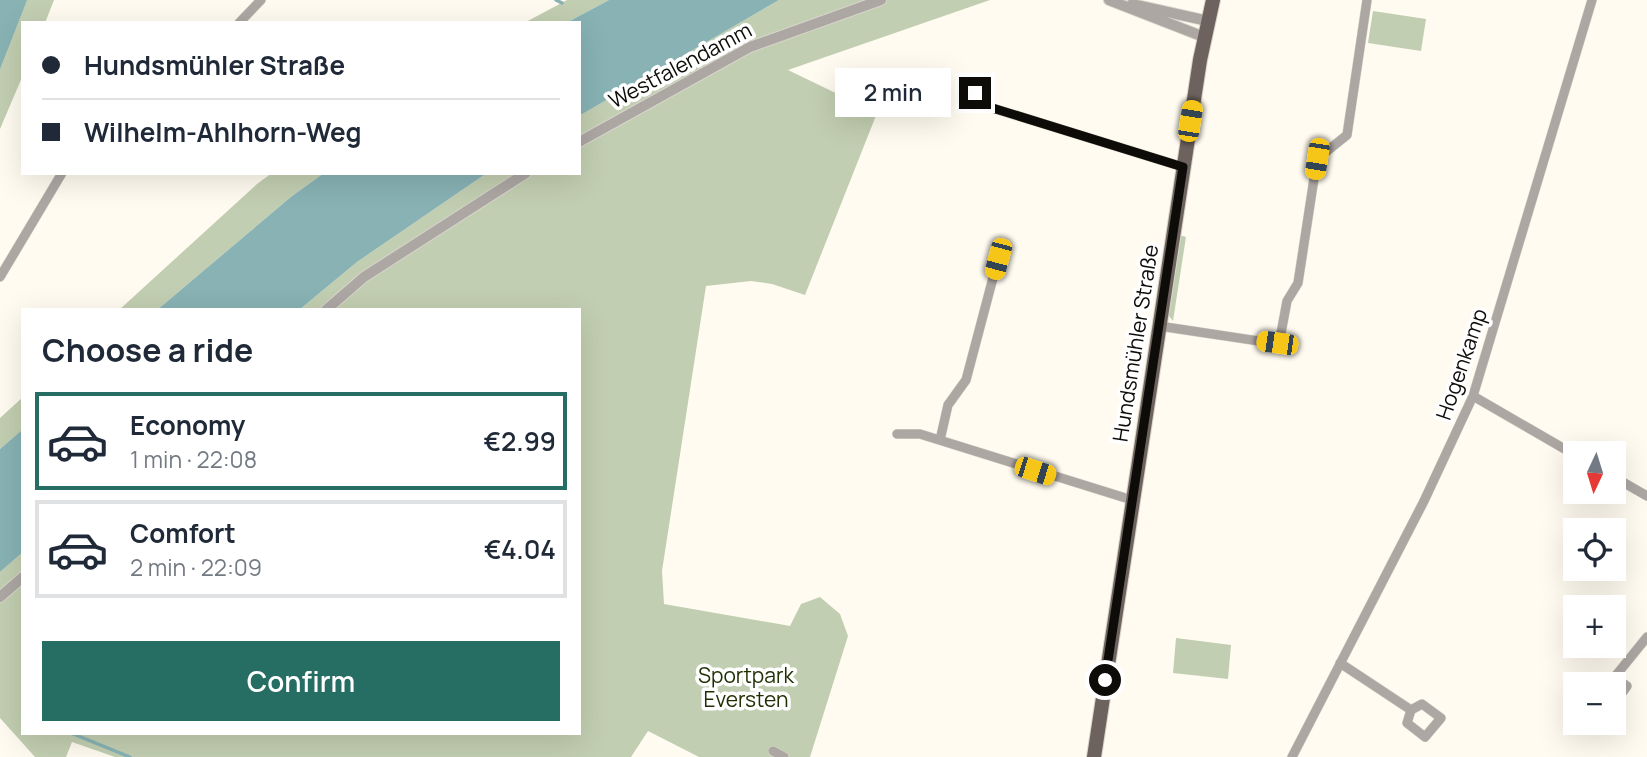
<!DOCTYPE html>
<html lang="en">
<head>
<meta charset="utf-8">
<style>
	:root { --surface:#fff; --page:#f6f6f7; --text:#1f2937; --muted:#747a83; --line:#e0e1e3; --accent:#266d63 }
	body { margin:0; font-family:Manrope,sans-serif; background:var(--page); color:var(--text); height:100vh; display:flex; flex-direction:column; font-size:26px; white-space:nowrap }
	* { box-sizing:border-box; margin:0 }
	p { font-size:23px; color:var(--muted) }
	.icon { flex:none; width:38px; height:38px; fill:none; stroke:currentColor; stroke-width:2; stroke-linecap:round; stroke-linejoin:round }
	.map { position:relative; flex:1; overflow:hidden }
	.panel { position:absolute; left:21px; top:308px; width:560px; height:427px; display:flex; flex-direction:column; background:var(--surface); border-radius:0px; box-shadow:0 7px 28px #0002 }
	.panel>* { flex:none }
	.hud { position:absolute; left:21px; top:21px; width:560px; height:154px; border-radius:0px; box-shadow:0 7px 28px #0002; display:grid; align-content:center; height:154px; padding:0 21px; background:var(--surface) }
	.needle { width:46px; rotate:184deg }
	.buttons { position:absolute; left:1563px; top:441px; display:grid; gap:14px }
	.buttons a { display:grid; place-items:center; width:63px; height:63px; border-radius:0px; background:var(--surface); box-shadow:0 7px 28px #0002; font-size:35px }
	.end { position:absolute; width:32px; height:32px; margin:-16px; border:9px solid #0d0c08; background:#fff; box-shadow:0 0 0 4px #fff }
	.from { border-radius:50% }
	.bubble { position:absolute; height:49px; border-radius:0px; background:var(--surface); box-shadow:0 7px 28px #0002; font-size:23px; font-weight:600; line-height:49px; text-align:center }
	.car { position:absolute; width:21px; height:42px; margin:-21px -10px; border-radius:9px; box-shadow:0 0 5px 2px #0007; background:linear-gradient(#f5c518 24%,#345 0 40%,#f5c518 0 76%,#345 0 86%,#f5c518 0) }
	.hud b { display:flex; align-items:center; gap:24px; height:66px; font-size:26px }
	.hud b+b { border-top:2px solid var(--line) }
	.hud i { width:18px; height:18px; background:var(--text) }
	ul { padding:0; list-style:none }
	li { display:flex; align-items:center; gap:21px; height:98px; margin:0 14px 10px; padding:0 7px; border:4px solid var(--line); border-radius:0px }
	li div { flex:1 }
	li b { display:block; font-size:26px }
	li em { font-style:normal; font-weight:600 }
	li.active { border-color:var(--accent) }
	li>.icon { width:63px; height:63px; stroke-width:1.5 }
	h2 { padding:0 21px; font-size:32px; line-height:84px }
	.action { display:flex; gap:14px; margin-top:auto; padding:14px 21px }
	.action a { flex:1; height:80px; border-radius:0px; background:var(--accent); color:#fff; font-size:28px; font-weight:600; line-height:80px; text-align:center }
	.map>svg:first-child { display:block }
	.green { fill:#c2ceb1 }
	.water { fill:#88b2b4 }
	.lines { fill:none; stroke-linecap:round; stroke-linejoin:round }
	.stream { stroke:#88b2b4; stroke-width:3.5 }
	.minor-casing { stroke:#d8d5cb; stroke-width:10 }
	.tertiary-casing { stroke:#d8d5cb; stroke-width:12 }
	.primary-casing { stroke:#d8d5cb; stroke-width:16 }
	.minor { stroke:#ada7a4; stroke-width:9 }
	.tertiary { stroke:#ada7a4; stroke-width:10 }
	.primary { stroke:#6d625e; stroke-width:14 }
	.route { stroke:#0d0c08; stroke-width:9 }
	.labels { text-anchor:middle; dominant-baseline:central; stroke-width:7; stroke-linejoin:round; paint-order:stroke }
	.street-label { font-size:21px; fill:#0d0c08; stroke:#fff }
	.park-label { font-size:21px; fill:#1f2f00; stroke:#fff }
</style>
</head>
<body>
<div class="map">
<svg width="1647" height="757" viewBox="0 0 1647 757">
	<rect width="100%" height="100%" fill="#fffbf0"/>
	<!-- green -->
	<path class="green" d="M 26,0 L 54,0 L 45,23 L 23,23 L 23,75 L 0,129 L 0,65 Z
		M 567,0 L 609,0 L 566,23 L 524,23 Z
		M 779,0 L 990,0 L 788,70 L 877,113 L 805,295 L 772,284 L 751,281 L 706,286 L 662,571 L 664,604 L 790,626 L 801,604 L 820,597 L 840,614 L 848,636 L 810,757 L 699,757 L 648,731 L 631,757 L 115,757 L 72,742 L 66,757 L 35,757 L 0,718 L 0,572 L 23,552 L 23,733 L 579,733 L 579,310 L 299,310 L 357,262 L 487,173 L 579,173 L 579,116 Z
		M 1373,11 L 1426,19 L 1421,51 L 1368,43 Z
		M 272,173 L 324,173 L 292,196 L 157,310 L 119,310 L 257,184 Z
		M 1179,235 L 1186,237 L 1173,321 L 1169,316 L 1167,307 Z
		M 23,397 L 23,429 L 0,449 L 0,418 Z
		M 1176,638 L 1231,645 L 1228,679 L 1173,673 Z"/>
	<!-- water -->
	<path class="water" d="M 0,0 L 27,0 L 0,69 Z
		M 609,0 L 779,0 L 579,116 L 579,23 L 566,23 Z
		M 324,173 L 487,173 L 357,262 L 299,310 L 157,310 L 292,196 Z
		M 23,429 L 23,552 L 0,572 L 0,449 Z"/>
	<g class="lines">
		<!-- stream -->
		<path class="stream" d="M 556,0 L 562,3
			M 71,733 L 130,757"/>
		<defs>
			<path id="minor" d="M 239,23 L 261,0
				M 975,93 L 986,106 L 1183,167
				M 0,277 L 62,173
				M 1159,326 L 1279,344 L 1287,301 L 1298,283 L 1317,159 L 1347,135 L 1367,0
				M 1473,396 L 1575,455
				M 897,434 L 920,434 L 1132,500
				M 940,440 L 948,405 L 966,380 L 998,259
				M 1614,477 L 1647,496
				M 1340,663 L 1411,710 L 1407,723 L 1425,737 L 1441,718 L 1422,704 L 1411,710
				M 1609,684 L 1647,637
				M 1614,704 L 1627,686 L 1614,677
				M 773,751 L 784,757
				M 1292,757 L 1424,501 L 1473,396 L 1592,0"/>
			<path id="tertiary" d="M 1109,0 L 1204,37
				M 1132,4 L 1208,21
				M 579,142 L 750,47 L 881,0
				M 326,310 L 364,277 L 526,173
				M 0,597 L 23,577"/>
			<path id="primary" d="M 1094,757 L 1200,60 L 1213,0"/>
		</defs>
		<!-- minor casing -->
		<use href="#minor" class="minor-casing"/>
		<!-- tertiary casing -->
		<use href="#tertiary" class="tertiary-casing"/>
		<!-- primary casing -->
		<use href="#primary" class="primary-casing"/>
		<!-- minor -->
		<use href="#minor" class="minor"/>
		<!-- tertiary -->
		<use href="#tertiary" class="tertiary"/>
		<!-- primary -->
		<use href="#primary" class="primary"/>
	</g>
	<g class="lines">
		<!-- route -->
		<path class="route" d="M 975,93 L 986,106 L 1183,167 L 1105,680"/>
	</g>
	<g class="labels">
		<!-- street labels -->
		<g class="street-label">
			<text transform="translate(680 65) rotate(-28)">Westfalendamm</text>
			<text transform="translate(1135 343) rotate(-81)">Hundsmühler Straße</text>
			<text transform="translate(1461 364) rotate(-71)">Hogenkamp</text>
		</g>
		<!-- park labels -->
		<g class="park-label">
			<text x="746" y="675">Sportpark<tspan x="746" dy="24">Eversten</tspan></text>
		</g>
	</g>
</svg>
<div class="buttons">
<a><svg class="needle" viewBox="-14 -14 28 28"><path d="M0-13l5 13h-10z" fill="#e53935"/><path d="M0 13l5-13h-10z" fill="#747a83"/></svg></a>
<a><svg class="icon" aria-label="locate" viewBox="0 0 24 24"><circle cx="12" cy="12" r="6"/><path d="M12 2v4M12 18v4M2 12h4M18 12h4"/></svg></a>
<a>+</a>
<a>−</a>
</div>
<i class="end from" style="left:1105px;top:680px"></i>
<i class="end" style="left:975px;top:93px"></i>
<div class="bubble" style="left:835px;top:68px;width:116px">2 min</div>
<i class="car" style="left:1190px;top:121px;rotate:9deg"></i>
<i class="car" style="left:1317px;top:159px;rotate:189deg"></i>
<i class="car" style="left:998px;top:259px;rotate:195deg"></i>
<i class="car" style="left:1277px;top:343px;rotate:278deg"></i>
<i class="car" style="left:1035px;top:471px;rotate:108deg"></i>
<div class="hud">
<b><i class="from"></i>Hundsmühler Straße</b>
<b><i></i>Wilhelm-Ahlhorn-Weg</b>
</div>
<section class="panel">
<h2>Choose a ride</h2>
<ul>
<li class="active"><svg class="icon" aria-label="car" viewBox="0 0 24 24"><path d="M5 17H2v-5l4-1 3-4h7l3 4 3 1v5h-3M9 17h6M6 11h13"/><circle cx="7" cy="17" r="2"/><circle cx="17" cy="17" r="2"/></svg><div><b>Economy</b><p>1 min · 22:08</p></div><em>€2.99</em></li>
<li><svg class="icon" aria-label="car" viewBox="0 0 24 24"><path d="M5 17H2v-5l4-1 3-4h7l3 4 3 1v5h-3M9 17h6M6 11h13"/><circle cx="7" cy="17" r="2"/><circle cx="17" cy="17" r="2"/></svg><div><b>Comfort</b><p>2 min · 22:09</p></div><em>€4.04</em></li>
</ul>
<div class="action"><a>Confirm</a></div>
</section>
</div>
</body>
</html>
